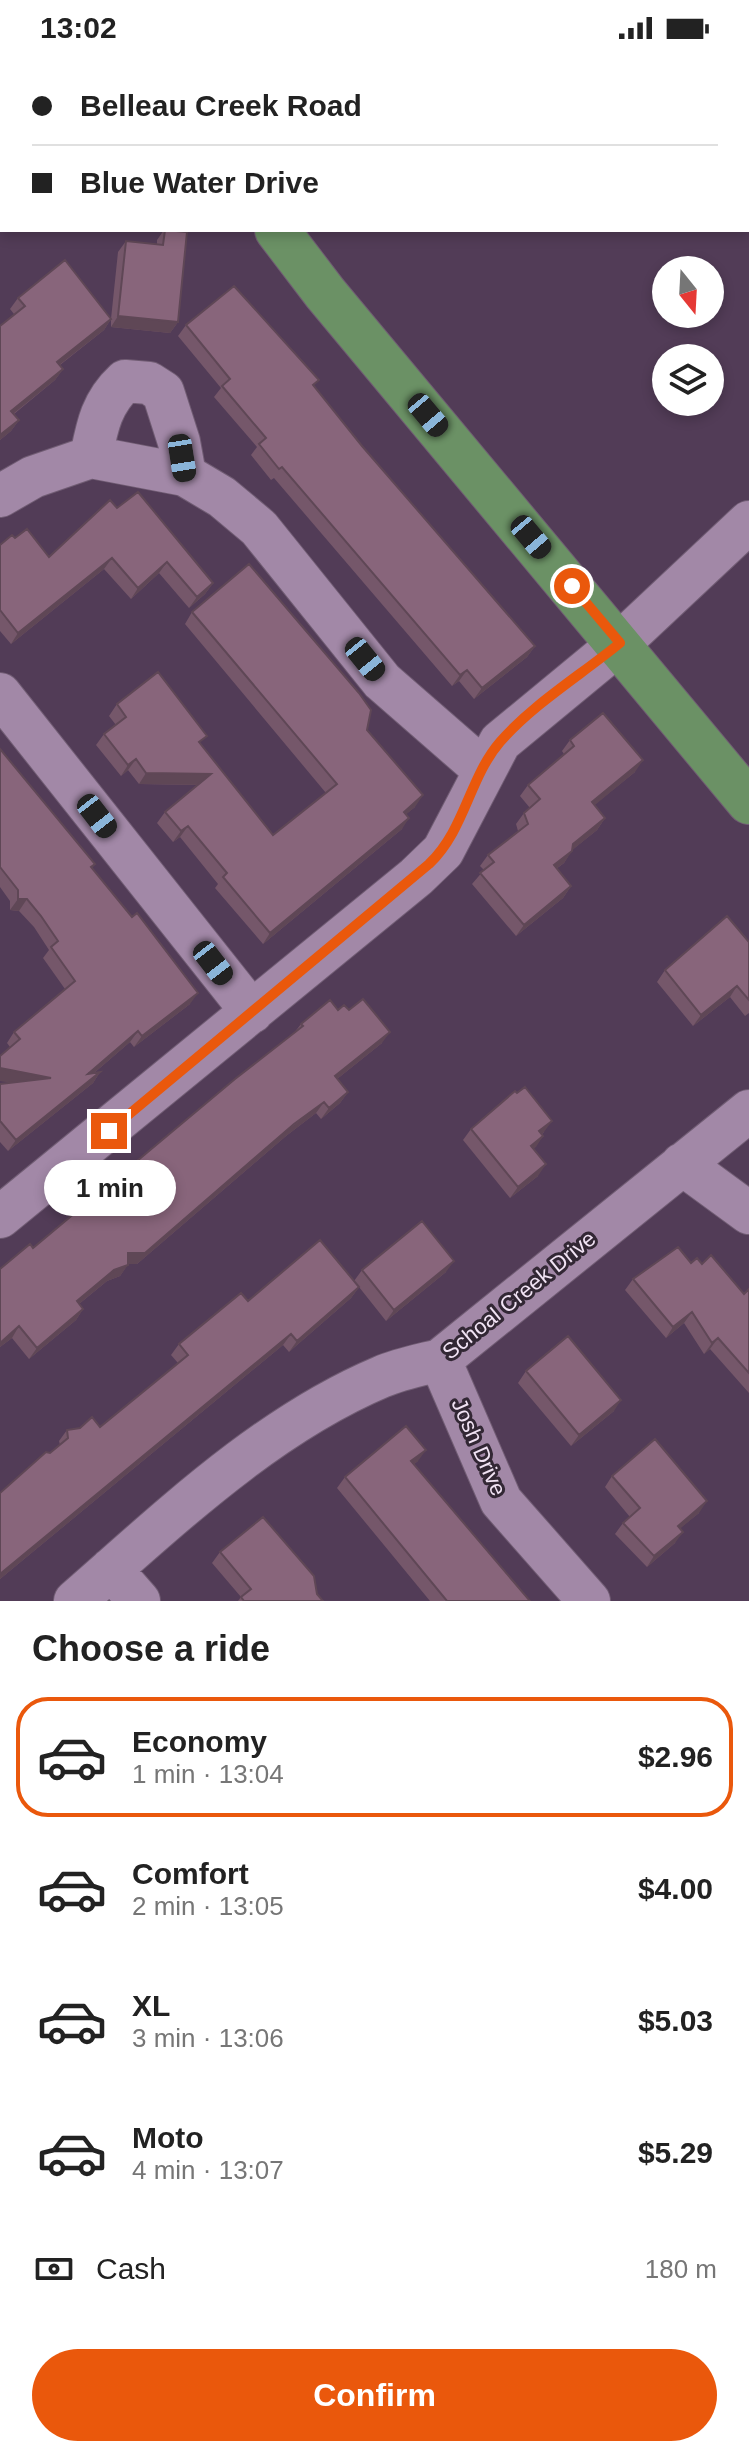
<!DOCTYPE html>
<html lang="en">
<head>
<meta charset="utf-8">
<style>
	:root { --surface:#fff; --page:#f2f2f2; --text:#222; --muted:#767676; --line:#e0e0e0; --accent:#ea580c }
	body { margin:0; font-family:Helvetica,sans-serif; background:var(--page); color:var(--text); height:100vh; display:flex; flex-direction:column; font-size:30px; white-space:nowrap }
	* { box-sizing:border-box; margin:0 }
	p { font-size:26px; color:var(--muted) }
	.icon { flex:none; width:44px; height:44px; fill:none; stroke:currentColor; stroke-width:2; stroke-linecap:round; stroke-linejoin:round }
	.map { position:relative; height:1545px; overflow:hidden }
	.panel { display:flex; flex-direction:column; background:var(--surface); flex:1 }
	.panel>* { flex:none }
	.top-card { position:absolute; left:0px; top:0px; width:750px; height:176px; box-shadow:0 4px 12px #0003; display:grid; align-content:center; height:176px; padding:0 32px; background:var(--surface) }
	.needle { width:52px; rotate:162deg }
	.tools { position:absolute; left:652px; top:200px; display:grid; gap:16px }
	.tools a { display:grid; place-items:center; width:72px; height:72px; border-radius:50%; background:var(--surface); box-shadow:0 4px 12px #0003; font-size:40px }
	.end { position:absolute; width:36px; height:36px; margin:-18px; border:10px solid #ea580c; background:#fff; box-shadow:0 0 0 4px #fff }
	.from { border-radius:50% }
	.bubble { position:absolute; height:56px; border-radius:28px; background:var(--surface); box-shadow:0 4px 12px #0003; font-size:26px; font-weight:700; line-height:56px; text-align:center }
	.car { position:absolute; width:24px; height:48px; margin:-24px -12px; border-radius:10px; box-shadow:0 0 6px 2px #0007; background:linear-gradient(#222 24%,#8ab4d8 0 40%,#222 0 76%,#8ab4d8 0 86%,#222 0) }
	.top-card b { display:flex; align-items:center; gap:28px; height:76px; font-size:30px }
	.top-card b+b { border-top:2px solid var(--line) }
	.top-card i { width:20px; height:20px; background:var(--text) }
	ul { padding:0; list-style:none }
	li { display:flex; align-items:center; gap:24px; height:120px; margin:0 16px 12px; padding:0 16px; border:4px solid transparent; border-radius:32px }
	li div { flex:1 }
	li b { display:block; font-size:30px }
	li em { font-style:normal; font-weight:700 }
	li.selected { border-color:var(--accent) }
	li>.icon { width:72px; height:72px; stroke-width:1.5 }
	h2 { padding:0 32px; font-size:36px; line-height:96px }
	.pay { display:flex; align-items:center; gap:20px; height:88px; padding:0 32px; font-size:30px }
	.pay p { margin-inline-start:auto }
	.cta { display:flex; gap:16px; margin-top:auto; padding:16px 32px }
	.cta a { flex:1; height:92px; border-radius:48px; background:var(--accent); color:#fff; font-size:32px; font-weight:700; line-height:92px; text-align:center }
	.status { display:flex; justify-content:space-between; align-items:center; height:56px; padding:0 40px; background:var(--surface); direction:ltr }
	.status svg { height:22px; fill:currentColor }
	.map>svg:first-child { display:block }
	.lines { fill:none; stroke-linecap:round; stroke-linejoin:round }
	.minor-casing { stroke:#705c73; stroke-width:44 }
	.major-casing { stroke:#705c73; stroke-width:46 }
	.minor { stroke:#a288a7; stroke-width:42 }
	.major { stroke:#6b9165; stroke-width:44 }
	.wall { fill:#75576a }
	.shaded-wall { fill:#5f4756 }
	.building { fill:#88657b; stroke:#5f4756; stroke-width:2 }
	.route { stroke:#ea580c; stroke-width:10 }
	.labels { text-anchor:middle; dominant-baseline:central; stroke-width:6; stroke-linejoin:round; paint-order:stroke }
	.street-label { font-size:22px; fill:#f1e3f4; stroke:#322734 }
</style>
</head>
<body>
<div class="status"><b>13:02</b><svg viewBox="0 0 49 12"><path d="M0 12V9h3v3zM5 12V6h3v6zM10 12V3h3v9zM15 12V0h3v12zM26 1h20v11H26zM47 4h2v5h-2z"/></svg></div>
<div class="map">
<svg width="749" height="1545" viewBox="0 0 749 1545">
	<rect width="100%" height="100%" fill="#523c57"/>
	<g class="lines">
		<defs>
			<path id="minor" d="M 590,2 L 592,0
				M 91,401 C 97,371 101,347 125,325 L 149,327 L 163,336 L 179,386 L 185,419
				M 0,440 L 33,421 L 91,401 L 185,419 L 222,441 L 259,472 L 382,625 L 483,713
				M 0,638 L 252,956
				M 682,1108 L 749,1157
				M 0,1161 L 416,821 L 443,795 L 500,686 L 620,587 L 749,466
				M 440,1304 L 501,1445 L 589,1545
				M 111,1513 L 139,1545
				M 75,1545 C 168,1464 265,1370 381,1321 C 399,1313 420,1309 440,1304 L 749,1055"/>
			<path id="major" d="M 175,0 L 176,2
				M 277,174 L 325,237 L 749,746"/>
		</defs>
		<!-- minor casing -->
		<use href="#minor" class="minor-casing"/>
		<!-- major casing -->
		<use href="#major" class="major-casing"/>
		<!-- minor -->
		<use href="#minor" class="minor"/>
		<!-- major -->
		<use href="#major" class="major"/>
	</g>
	<!-- wall -->
	<path class="wall" d="M 164,174 L 174,174 L 178,266 L 170,277 L 111,271 L 111,263 L 104,274 L 60,309 L 63,313 L 55,324 L 14,358 L 19,364 L 11,375 L 0,384 L 0,270 L 14,258 L 10,253 L 18,242 L 111,263 L 118,196 L 126,185 L 157,188 L 157,184 Z
		M 186,269 L 314,331 L 362,390 L 535,590 L 527,601 L 474,643 L 459,625 L 452,630 L 274,422 L 271,424 L 251,399 L 257,391 L 214,341 L 221,332 L 178,280 Z
		M 117,452 L 213,527 L 205,538 L 189,552 L 159,517 L 131,543 L 104,513 L 11,588 L 0,575 L 0,489 L 15,482 L 49,501 Z
		M 192,556 L 367,674 L 415,751 L 406,758 L 402,773 L 263,888 L 215,832 L 218,828 L 180,781 L 173,786 L 157,767 L 165,756 L 198,729 L 139,728 L 128,714 L 121,720 L 96,689 L 104,678 L 116,669 L 109,660 L 117,648 L 201,689 L 273,779 L 326,737 L 185,568 Z
		M 570,684 L 635,716 L 594,749 L 605,762 L 597,774 L 572,794 L 564,807 L 556,813 L 571,830 L 563,842 L 516,880 L 472,828 L 484,814 L 480,810 L 488,799 L 518,775 L 516,768 L 524,757 L 530,752 L 520,740 L 528,729 L 564,698 L 562,695 Z
		M 0,693 L 95,808 L 92,812 L 190,948 L 134,991 L 130,986 L 94,1017 L 100,1016 L 93,1027 L 8,1095 L 0,1086 L 0,1028 L 11,1027 L 10,991 L 7,987 L 14,976 L 65,933 L 43,902 L 49,894 L 34,871 L 19,855 L 10,854 L 10,845 L 0,831 Z
		M 749,886 L 749,957 L 745,960 L 730,941 L 693,970 L 657,926 L 665,914 Z
		M 338,954 L 382,987 L 337,1023 L 348,1036 L 340,1047 L 321,1063 L 316,1057 L 286,1080 L 137,1208 L 128,1208 L 120,1220 L 107,1225 L 79,1248 L 83,1253 L 76,1264 L 29,1303 L 12,1282 L 0,1291 L 0,1213 L 33,1192 L 294,977 L 301,968 Z
		M 471,1073 L 544,1076 L 542,1078 L 543,1080 L 533,1093 L 538,1120 L 510,1142 L 463,1084 Z
		M 691,1207 L 702,1208 L 744,1238 L 749,1233 L 749,1337 L 710,1293 L 704,1298 L 684,1267 L 666,1282 L 625,1234 L 633,1223 Z
		M 362,1214 L 446,1216 L 386,1265 L 359,1231 L 351,1242 L 289,1296 L 283,1289 L 0,1523 L 0,1437 L 60,1389 L 59,1385 L 67,1374 L 100,1371 L 178,1307 L 171,1299 L 179,1288 L 248,1245 L 354,1225 Z
		M 526,1315 L 614,1355 L 571,1390 L 518,1327 Z
		M 418,1405 L 414,1408 L 530,1545 L 430,1545 L 337,1432 L 345,1421 Z
		M 612,1420 L 699,1457 L 680,1472 L 675,1487 L 647,1511 L 615,1478 L 623,1467 L 630,1461 L 605,1431 Z
		M 220,1496 L 317,1538 L 323,1545 L 238,1545 L 241,1541 L 212,1507 Z"/>
	<!-- shaded-wall -->
	<path class="shaded-wall" d="M 118,260 L 178,266 L 170,277 L 111,271 Z
		M 111,263 L 104,274 L 49,317 L 57,306 Z
		M 63,313 L 55,324 L 3,366 L 11,355 Z
		M 19,364 L 11,375 L 0,384 L 0,379 Z
		M 112,502 L 104,513 L 11,588 L 18,577 Z
		M 167,506 L 159,517 L 131,543 L 138,532 Z
		M 213,527 L 205,538 L 189,552 L 197,541 Z
		M 535,590 L 527,601 L 474,643 L 482,632 Z
		M 467,614 L 459,625 L 452,630 L 460,619 Z
		M 136,703 L 128,714 L 121,720 L 128,709 Z
		M 643,704 L 635,716 L 584,758 L 592,746 Z
		M 146,717 L 211,718 L 204,729 L 139,728 Z
		M 423,739 L 415,751 L 396,767 L 404,756 Z
		M 409,762 L 402,773 L 263,888 L 270,877 Z
		M 605,762 L 597,774 L 565,800 L 573,788 Z
		M 188,770 L 180,781 L 173,786 L 181,775 Z
		M 572,795 L 564,807 L 546,820 L 554,809 Z
		M 571,830 L 563,842 L 516,880 L 524,869 Z
		M 18,843 L 27,843 L 19,855 L 10,854 Z
		M 737,930 L 730,941 L 693,970 L 701,959 Z
		M 198,937 L 190,948 L 134,991 L 142,980 Z
		M 138,975 L 130,986 L 80,1029 L 88,1018 Z
		M 390,976 L 382,987 L 327,1031 L 335,1020 Z
		M 0,1012 L 51,1022 L 43,1033 L 0,1025 Z
		M 100,1016 L 93,1027 L 8,1095 L 16,1084 Z
		M 348,1036 L 340,1047 L 321,1063 L 329,1052 Z
		M 324,1046 L 316,1057 L 286,1080 L 137,1208 L 120,1208 L 128,1197 Z
		M 552,1065 L 544,1076 L 532,1086 L 539,1075 Z
		M 543,1080 L 536,1091 L 523,1101 L 531,1090 Z
		M 546,1108 L 538,1120 L 510,1142 L 518,1131 Z
		M 454,1205 L 446,1216 L 386,1265 L 394,1254 Z
		M 128,1209 L 120,1220 L 107,1225 L 69,1256 L 77,1245 L 114,1214 Z
		M 359,1231 L 351,1242 L 289,1296 L 297,1285 Z
		M 83,1253 L 76,1264 L 29,1303 L 37,1292 Z
		M 692,1256 L 684,1267 L 666,1282 L 673,1271 Z
		M 19,1270 L 12,1282 L 0,1291 L 0,1287 Z
		M 291,1278 L 283,1289 L 0,1523 L 0,1518 Z
		M 718,1282 L 710,1293 L 704,1298 L 712,1287 Z
		M 621,1344 L 614,1355 L 571,1390 L 579,1379 Z
		M 426,1394 L 418,1405 L 403,1417 L 411,1405 Z
		M 707,1445 L 699,1457 L 670,1481 L 678,1470 Z
		M 683,1476 L 675,1487 L 647,1511 L 654,1500 Z"/>
	<!-- building -->
	<path class="building" d="M 165,174 L 187,176 L 178,266 L 118,260 L 126,185 L 163,189 Z
		M 65,204 L 111,263 L 57,306 L 63,313 L 11,355 L 19,364 L 0,379 L 0,270 L 25,250 L 18,242 Z
		M 234,230 L 319,324 L 313,329 L 362,390 L 535,590 L 482,632 L 467,614 L 460,619 L 282,411 L 279,413 L 259,388 L 266,382 L 222,330 L 230,323 L 186,269 Z
		M 138,436 L 213,527 L 197,541 L 167,506 L 138,532 L 112,502 L 18,577 L 0,554 L 0,489 L 12,479 L 15,482 L 27,473 L 49,501 L 110,444 L 117,452 Z
		M 249,508 L 359,637 L 371,654 L 367,674 L 423,739 L 404,756 L 409,762 L 270,877 L 223,821 L 227,817 L 188,770 L 181,775 L 165,756 L 211,718 L 146,717 L 136,703 L 128,709 L 104,678 L 126,661 L 117,648 L 158,616 L 207,680 L 199,686 L 273,779 L 337,728 L 192,556 Z
		M 603,657 L 643,704 L 592,746 L 605,762 L 573,788 L 572,795 L 554,809 L 571,830 L 524,869 L 480,817 L 494,806 L 488,799 L 528,768 L 524,757 L 540,743 L 528,729 L 574,690 L 570,684 Z
		M 0,693 L 95,808 L 91,811 L 132,861 L 137,857 L 198,937 L 142,980 L 138,975 L 88,1018 L 100,1016 L 16,1084 L 0,1065 L 0,1028 L 51,1022 L 0,1012 L 0,1000 L 20,983 L 14,976 L 75,925 L 51,891 L 58,885 L 41,860 L 27,843 L 18,843 L 18,834 L 0,811 Z
		M 727,860 L 749,886 L 749,944 L 737,930 L 701,959 L 665,914 Z
		M 363,943 L 390,976 L 335,1020 L 348,1036 L 329,1052 L 324,1046 L 294,1068 L 145,1197 L 128,1197 L 128,1209 L 114,1214 L 77,1245 L 83,1253 L 37,1292 L 19,1270 L 0,1287 L 0,1213 L 30,1188 L 33,1192 L 235,1023 L 303,970 L 301,968 L 330,944 L 338,954 L 344,949 L 349,954 Z
		M 525,1031 L 552,1065 L 539,1075 L 543,1080 L 531,1090 L 546,1108 L 518,1131 L 471,1073 L 515,1035 L 517,1037 Z
		M 422,1165 L 454,1205 L 394,1254 L 362,1214 Z
		M 320,1184 L 359,1231 L 297,1285 L 291,1278 L 0,1518 L 0,1437 L 46,1396 L 50,1397 L 68,1382 L 67,1374 L 80,1372 L 92,1361 L 100,1371 L 188,1299 L 179,1288 L 241,1237 L 248,1245 Z
		M 678,1191 L 691,1207 L 697,1202 L 702,1208 L 711,1199 L 744,1238 L 749,1233 L 749,1317 L 718,1282 L 712,1287 L 692,1256 L 673,1271 L 633,1223 Z
		M 568,1280 L 621,1344 L 579,1379 L 526,1315 Z
		M 406,1370 L 426,1394 L 411,1405 L 530,1545 L 447,1545 L 345,1421 Z
		M 655,1383 L 707,1445 L 678,1470 L 683,1476 L 654,1500 L 623,1467 L 640,1452 L 612,1420 Z
		M 263,1461 L 314,1520 L 317,1538 L 323,1545 L 244,1545 L 241,1541 L 251,1533 L 220,1496 Z"/>
	<g class="lines">
		<!-- route -->
		<path class="route" d="M 109,1075 L 429,808 C 465,774 469,722 500,686 C 533,648 581,619 620,587 L 572,530"/>
	</g>
	<g class="labels">
		<!-- street labels -->
		<g class="street-label">
			<text transform="translate(519 1239) rotate(-39)">Schoal Creek Drive</text>
			<text transform="translate(479 1391) rotate(66)">Josh Drive</text>
		</g>
	</g>
</svg>
<div class="tools">
<a><svg class="needle" viewBox="-14 -14 28 28"><path d="M0-13l5 13h-10z" fill="#e53935"/><path d="M0 13l5-13h-10z" fill="#767676"/></svg></a>
<a><svg class="icon" aria-label="layers" viewBox="0 0 24 24"><path d="M12 4l9 5-9 5-9-5zM3 14l9 5 9-5"/></svg></a>
</div>
<i class="end from" style="left:572px;top:530px"></i>
<i class="end" style="left:109px;top:1075px"></i>
<div class="bubble" style="left:44px;top:1104px;width:132px">1 min</div>
<i class="car" style="left:428px;top:359px;rotate:140deg"></i>
<i class="car" style="left:182px;top:402px;rotate:171deg"></i>
<i class="car" style="left:531px;top:481px;rotate:140deg"></i>
<i class="car" style="left:365px;top:603px;rotate:141deg"></i>
<i class="car" style="left:97px;top:760px;rotate:142deg"></i>
<i class="car" style="left:213px;top:907px;rotate:142deg"></i>
<div class="top-card">
<b><i class="from"></i>Belleau Creek Road</b>
<b><i></i>Blue Water Drive</b>
</div>
</div>
<section class="panel">
<h2>Choose a ride</h2>
<ul>
<li class="selected"><svg class="icon" aria-label="car" viewBox="0 0 24 24"><path d="M5 17H2v-5l4-1 3-4h7l3 4 3 1v5h-3M9 17h6M6 11h13"/><circle cx="7" cy="17" r="2"/><circle cx="17" cy="17" r="2"/></svg><div><b>Economy</b><p>1 min · 13:04</p></div><em>$2.96</em></li>
<li><svg class="icon" aria-label="car" viewBox="0 0 24 24"><path d="M5 17H2v-5l4-1 3-4h7l3 4 3 1v5h-3M9 17h6M6 11h13"/><circle cx="7" cy="17" r="2"/><circle cx="17" cy="17" r="2"/></svg><div><b>Comfort</b><p>2 min · 13:05</p></div><em>$4.00</em></li>
<li><svg class="icon" aria-label="car" viewBox="0 0 24 24"><path d="M5 17H2v-5l4-1 3-4h7l3 4 3 1v5h-3M9 17h6M6 11h13"/><circle cx="7" cy="17" r="2"/><circle cx="17" cy="17" r="2"/></svg><div><b>XL</b><p>3 min · 13:06</p></div><em>$5.03</em></li>
<li><svg class="icon" aria-label="car" viewBox="0 0 24 24"><path d="M5 17H2v-5l4-1 3-4h7l3 4 3 1v5h-3M9 17h6M6 11h13"/><circle cx="7" cy="17" r="2"/><circle cx="17" cy="17" r="2"/></svg><div><b>Moto</b><p>4 min · 13:07</p></div><em>$5.29</em></li>
</ul>
<div class="pay"><svg class="icon" aria-label="cash" viewBox="0 0 24 24"><path d="M3 7h18v10H3z"/><circle cx="12" cy="12" r="2"/></svg>Cash<p>180 m</p></div>
<div class="cta"><a>Confirm</a></div>
</section>
</body>
</html>
